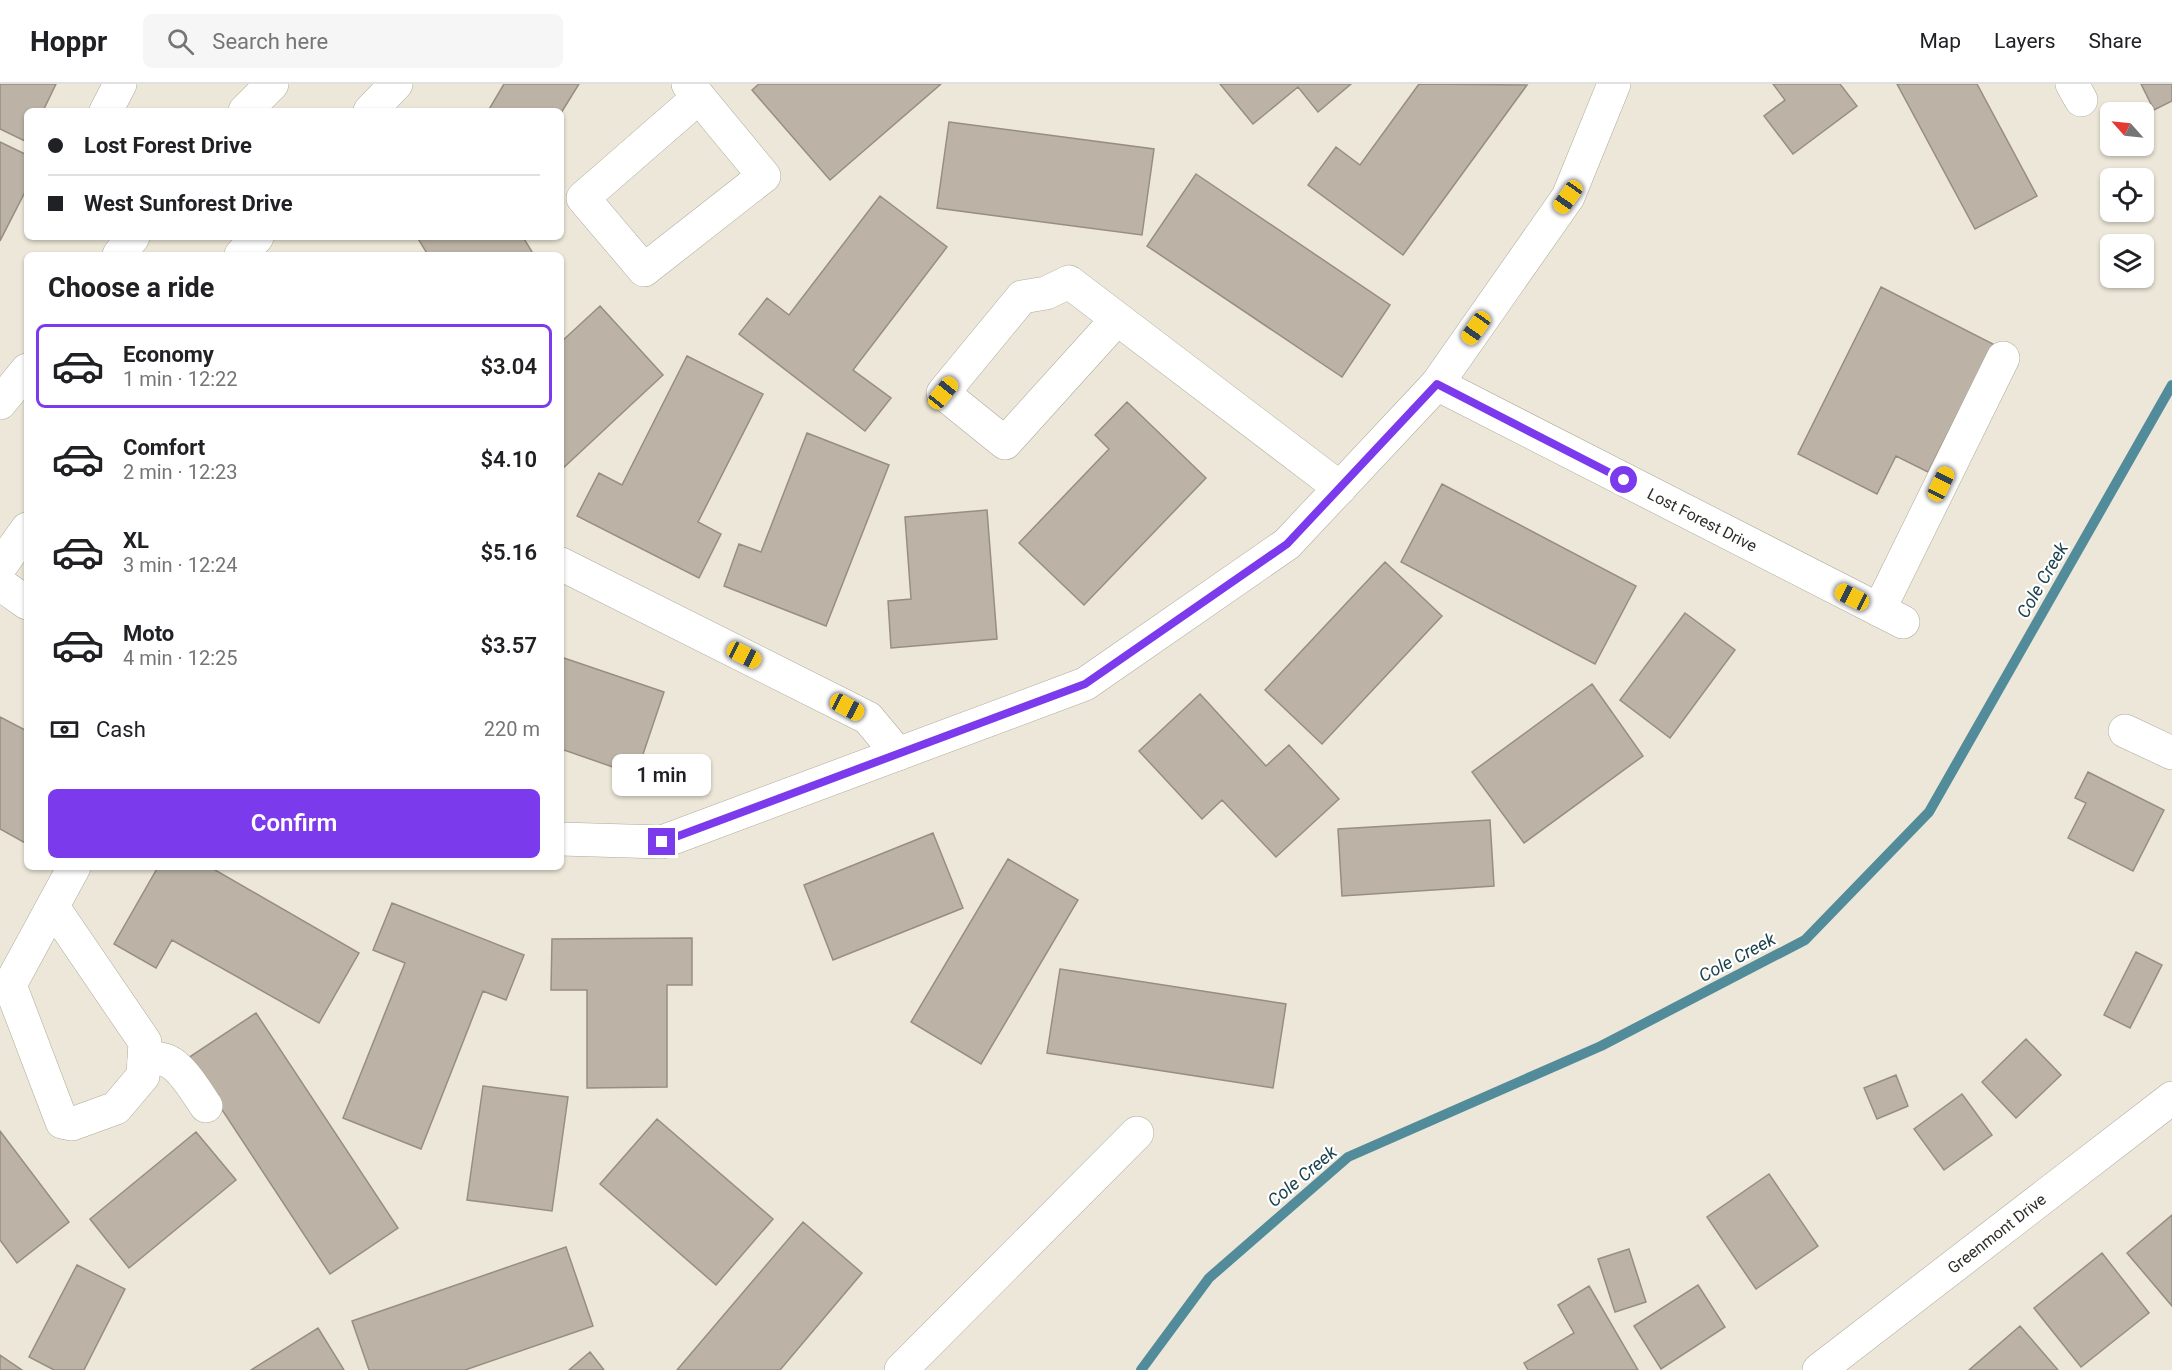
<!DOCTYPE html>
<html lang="en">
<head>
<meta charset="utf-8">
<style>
	:root { --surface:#fff; --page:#f6f6f6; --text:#202124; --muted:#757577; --line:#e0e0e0; --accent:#7c3aed }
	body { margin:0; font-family:Roboto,sans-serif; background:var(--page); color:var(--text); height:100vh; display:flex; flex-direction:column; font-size:22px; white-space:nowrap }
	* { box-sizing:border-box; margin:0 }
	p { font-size:20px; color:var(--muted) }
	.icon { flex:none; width:33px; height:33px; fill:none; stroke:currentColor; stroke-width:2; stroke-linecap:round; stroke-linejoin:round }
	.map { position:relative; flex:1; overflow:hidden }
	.panel { position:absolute; left:24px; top:168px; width:540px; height:618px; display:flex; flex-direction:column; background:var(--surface); border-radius:9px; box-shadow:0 2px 4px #0004 }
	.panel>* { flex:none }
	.hud { position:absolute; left:24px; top:24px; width:540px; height:132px; border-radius:9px; box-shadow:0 2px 4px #0004; display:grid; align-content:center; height:132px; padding:0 24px; background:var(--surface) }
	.needle { width:39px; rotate:297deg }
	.controls { position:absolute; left:2100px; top:18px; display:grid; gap:12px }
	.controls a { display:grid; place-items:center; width:54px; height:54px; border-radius:9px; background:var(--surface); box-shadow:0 2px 4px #0004; font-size:30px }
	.end { position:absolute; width:27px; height:27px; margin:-14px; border:8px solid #7c3aed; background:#fff; box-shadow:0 0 0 3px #fff }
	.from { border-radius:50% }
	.bubble { position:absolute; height:42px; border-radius:9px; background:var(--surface); box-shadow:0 2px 4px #0004; font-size:20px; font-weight:600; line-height:42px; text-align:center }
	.car { position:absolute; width:18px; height:36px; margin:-18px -9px; border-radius:8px; box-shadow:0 0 4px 2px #0007; background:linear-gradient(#f5c518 24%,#345 0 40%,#f5c518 0 76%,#345 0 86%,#f5c518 0) }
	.hud b { display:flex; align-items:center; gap:21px; height:57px; font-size:22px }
	.hud b+b { border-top:2px solid var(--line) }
	.hud i { width:15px; height:15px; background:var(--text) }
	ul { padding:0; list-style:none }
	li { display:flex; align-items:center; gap:18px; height:84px; margin:0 12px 9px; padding:0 12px; border:3px solid transparent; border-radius:9px }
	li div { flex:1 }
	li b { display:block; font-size:22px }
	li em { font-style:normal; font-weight:600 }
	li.current { border-color:var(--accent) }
	li>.icon { width:54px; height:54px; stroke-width:1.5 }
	h2 { padding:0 24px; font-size:27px; line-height:72px }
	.pay { display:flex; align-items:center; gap:15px; height:66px; padding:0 24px; font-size:22px }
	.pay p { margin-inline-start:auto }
	.action { display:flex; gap:12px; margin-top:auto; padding:12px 24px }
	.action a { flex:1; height:69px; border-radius:9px; background:var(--accent); color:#fff; font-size:24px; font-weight:600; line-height:69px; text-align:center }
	header { display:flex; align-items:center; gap:36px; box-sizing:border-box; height:84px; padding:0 30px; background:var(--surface); border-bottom:2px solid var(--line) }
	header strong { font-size:28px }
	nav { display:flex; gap:33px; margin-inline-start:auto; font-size:21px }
	.search { width:420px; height:54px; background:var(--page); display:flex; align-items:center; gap:15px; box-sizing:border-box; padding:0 21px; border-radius:9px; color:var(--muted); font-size:22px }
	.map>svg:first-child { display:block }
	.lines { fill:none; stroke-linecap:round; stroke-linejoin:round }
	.stream { stroke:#528b9a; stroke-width:10 }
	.building { fill:#bcb3a6; stroke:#978e82; stroke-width:1.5 }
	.minor-casing { stroke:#afaa9b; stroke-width:34 }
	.major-casing { stroke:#afaa9b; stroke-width:34 }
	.minor { stroke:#fff; stroke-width:33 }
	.major { stroke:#fff; stroke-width:33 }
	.route { stroke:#7c3aed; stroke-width:8 }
	.labels { text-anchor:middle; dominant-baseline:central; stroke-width:4.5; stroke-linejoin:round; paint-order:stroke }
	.street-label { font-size:16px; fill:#312e29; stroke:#fff }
	.water-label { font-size:18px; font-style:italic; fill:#1c434e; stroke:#fff }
</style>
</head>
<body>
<header>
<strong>Hoppr</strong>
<div class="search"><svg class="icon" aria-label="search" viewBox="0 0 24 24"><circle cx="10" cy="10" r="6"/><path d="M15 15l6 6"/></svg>Search here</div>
<nav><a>Map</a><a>Layers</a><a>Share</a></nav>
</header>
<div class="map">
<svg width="2172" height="1286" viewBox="0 0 2172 1286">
	<rect width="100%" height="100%" fill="#ece7d8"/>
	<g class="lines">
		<!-- stream -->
		<path class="stream" d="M 1141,1286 L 1209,1194 L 1348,1073 L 1601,962 L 1805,856 L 1929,728 L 2172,301"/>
	</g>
	<!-- building -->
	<path class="building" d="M 0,0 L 56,0 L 43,27 L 27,27 L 27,58 L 0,45 Z
		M 504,0 L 579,0 L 561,29 L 561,27 L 488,27 Z
		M 759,0 L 941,0 L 830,96 L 752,6 Z
		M 1220,0 L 1351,0 L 1318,28 L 1298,3 L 1253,40 Z
		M 1419,0 L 1527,1 L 1403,171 L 1308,101 L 1336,63 L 1360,81 Z
		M 1773,0 L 1840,0 L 1857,22 L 1793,70 L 1764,32 L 1785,16 Z
		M 1897,0 L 1977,0 L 2037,112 L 1975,145 Z
		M 2141,0 L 2172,0 L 2172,17 L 2154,26 Z
		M 949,38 L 1154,65 L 1142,151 L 937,124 Z
		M 0,58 L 27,71 L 27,104 L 0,157 Z
		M 1196,90 L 1390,221 L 1342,293 L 1147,162 Z
		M 880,112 L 947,163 L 853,286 L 891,314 L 865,347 L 739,250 L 767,214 L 789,231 Z
		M 417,153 L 523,153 L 534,171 L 428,171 Z
		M 1881,203 L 1993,260 L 1928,388 L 1896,372 L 1877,410 L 1798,370 Z
		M 600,222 L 663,291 L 561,386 L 561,258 Z
		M 687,272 L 763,310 L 698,438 L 721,450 L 699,494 L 577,432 L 599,389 L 622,401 Z
		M 1127,318 L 1206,394 L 1084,521 L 1019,459 L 1109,365 L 1095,351 Z
		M 807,349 L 889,381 L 826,542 L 724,502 L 739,460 L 761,468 Z
		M 1442,400 L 1636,502 L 1595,580 L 1401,478 Z
		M 987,426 L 997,555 L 891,564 L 888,517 L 911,515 L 905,433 Z
		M 1385,478 L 1442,532 L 1322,660 L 1265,606 Z
		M 1685,529 L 1735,566 L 1670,654 L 1620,616 Z
		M 561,573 L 664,608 L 636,691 L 561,665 Z
		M 1592,600 L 1643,672 L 1524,759 L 1472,688 Z
		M 1200,610 L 1266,682 L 1289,661 L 1339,715 L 1276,773 L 1222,716 L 1202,735 L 1139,667 Z
		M 0,633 L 27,647 L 27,760 L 0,745 Z
		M 2088,688 L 2164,726 L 2133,787 L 2068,754 L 2086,719 L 2075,714 Z
		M 1490,736 L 1494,802 L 1342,812 L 1338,745 Z
		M 933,749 L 963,824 L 833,876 L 804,801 Z
		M 1008,775 L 1078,816 L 981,980 L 911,938 Z
		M 158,783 L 210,783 L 359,869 L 319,939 L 172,856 L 156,884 L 114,860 Z
		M 392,819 L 524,871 L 506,916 L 483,907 L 421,1065 L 343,1034 L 405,879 L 373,866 Z
		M 692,854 L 692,901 L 667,901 L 667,1003 L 587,1004 L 587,906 L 551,906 L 552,855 Z
		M 2136,868 L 2162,881 L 2130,944 L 2104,931 Z
		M 1060,885 L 1286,920 L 1273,1004 L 1047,969 Z
		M 256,929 L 398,1144 L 330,1190 L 188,974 Z
		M 2026,955 L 2061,991 L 2016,1034 L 1982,998 Z
		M 1896,991 L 1908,1022 L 1877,1035 L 1864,1004 Z
		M 483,1002 L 568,1013 L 552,1127 L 467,1116 Z
		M 1962,1010 L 1992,1051 L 1944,1086 L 1914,1045 Z
		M 657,1035 L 773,1135 L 716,1201 L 600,1100 Z
		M 0,1047 L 69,1138 L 17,1179 L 0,1156 Z
		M 196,1048 L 236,1096 L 129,1184 L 90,1135 Z
		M 1769,1090 L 1818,1162 L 1756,1205 L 1707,1133 Z
		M 2172,1131 L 2172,1222 L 2127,1169 Z
		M 803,1138 L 862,1189 L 780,1286 L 677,1286 Z
		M 566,1163 L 593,1242 L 465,1286 L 369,1286 L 352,1237 Z
		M 1629,1165 L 1646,1218 L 1615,1228 L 1598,1175 Z
		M 2102,1169 L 2149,1229 L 2081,1283 L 2034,1224 Z
		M 77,1181 L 125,1205 L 84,1286 L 54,1286 L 29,1273 Z
		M 1698,1201 L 1725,1243 L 1661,1285 L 1634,1242 Z
		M 1589,1202 L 1638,1286 L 1528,1286 L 1524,1279 L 1574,1249 L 1558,1221 Z
		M 2020,1242 L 2058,1286 L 1969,1286 Z
		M 318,1244 L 344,1286 L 251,1286 Z
		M 590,1268 L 604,1286 L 569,1286 Z
		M 0,1271 L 22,1286 L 0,1286 Z"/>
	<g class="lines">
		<defs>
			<g id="minor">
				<path d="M 688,0 L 764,92 L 644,186 L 583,114 L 699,13"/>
				<path d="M 2072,0 L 2081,16"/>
				<path d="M 106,27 L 120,0"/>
				<path d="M 1117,235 L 1005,359 L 943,309 L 1022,213 L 1046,209 L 1069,198 L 1340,404"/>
				<path id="s1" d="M 1437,300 L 1903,538"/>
				<path d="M 561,480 L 868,634 L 898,670"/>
				<path d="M 0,500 L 27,519"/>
				<path d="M 1879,526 L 2003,274"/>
				<path d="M 2125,647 L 2172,669"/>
				<path d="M 561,755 L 662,758 L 1085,600 L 1287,460 L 1437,300 L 1568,113 L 1614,0"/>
				<path d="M 53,823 L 145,958 L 143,992 L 116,1024 L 72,1040 L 62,1038 L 10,901 L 74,783"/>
				<path d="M 144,978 C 148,977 154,975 158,975 C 178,974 196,1008 206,1022"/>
				<path d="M 901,1286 L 1137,1049"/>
				<path id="s2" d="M 1819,1286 L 2172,1014"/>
			</g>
			<path id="major" d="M 245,27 L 272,0
				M 370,27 L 396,0
				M 119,171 L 133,153
				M 241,171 L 257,153
				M 0,319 L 27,286
				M 0,483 L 27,445"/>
		</defs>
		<!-- minor casing -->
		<use href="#minor" class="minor-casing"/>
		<!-- major casing -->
		<use href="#major" class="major-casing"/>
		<!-- minor -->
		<use href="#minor" class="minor"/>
		<!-- major -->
		<use href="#major" class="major"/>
	</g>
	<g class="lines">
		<!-- route -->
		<path class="route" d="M 662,758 L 1085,600 L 1287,460 L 1437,300 L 1624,396"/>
	</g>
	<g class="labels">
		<!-- street labels -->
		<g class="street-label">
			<text stroke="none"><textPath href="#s1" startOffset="298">Lost Forest Drive</textPath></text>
			<text stroke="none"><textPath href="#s2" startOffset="224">Greenmont Drive</textPath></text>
		</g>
		<!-- water labels -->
		<g class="water-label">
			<text transform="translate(2042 496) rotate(-60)">Cole Creek</text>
			<text transform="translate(1737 873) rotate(-28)">Cole Creek</text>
			<text transform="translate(1302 1092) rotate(-40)">Cole Creek</text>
		</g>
	</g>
</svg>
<div class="controls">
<a><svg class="needle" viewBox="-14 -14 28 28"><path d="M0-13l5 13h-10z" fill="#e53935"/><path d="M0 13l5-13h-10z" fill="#757577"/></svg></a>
<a><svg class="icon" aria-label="locate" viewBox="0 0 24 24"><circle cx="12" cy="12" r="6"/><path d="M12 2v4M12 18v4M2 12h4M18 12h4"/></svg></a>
<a><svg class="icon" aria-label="layers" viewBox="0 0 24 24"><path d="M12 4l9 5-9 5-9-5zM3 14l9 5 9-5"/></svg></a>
</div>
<i class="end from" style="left:1624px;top:396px"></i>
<i class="end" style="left:662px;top:758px"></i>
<div class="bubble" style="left:612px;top:670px;width:99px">1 min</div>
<i class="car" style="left:1568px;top:113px;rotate:215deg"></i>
<i class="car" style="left:1476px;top:244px;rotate:215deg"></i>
<i class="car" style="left:943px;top:309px;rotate:39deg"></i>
<i class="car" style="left:1941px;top:400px;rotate:26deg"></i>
<i class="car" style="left:1852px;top:513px;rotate:297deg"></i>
<i class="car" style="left:744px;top:571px;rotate:117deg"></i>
<i class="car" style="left:847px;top:623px;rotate:118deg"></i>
<div class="hud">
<b><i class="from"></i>Lost Forest Drive</b>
<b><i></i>West Sunforest Drive</b>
</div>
<section class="panel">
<h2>Choose a ride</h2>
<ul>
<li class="current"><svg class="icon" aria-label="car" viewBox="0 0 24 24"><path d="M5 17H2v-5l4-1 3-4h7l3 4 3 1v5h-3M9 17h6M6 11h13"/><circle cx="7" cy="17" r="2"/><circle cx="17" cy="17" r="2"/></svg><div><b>Economy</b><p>1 min · 12:22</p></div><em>$3.04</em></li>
<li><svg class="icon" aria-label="car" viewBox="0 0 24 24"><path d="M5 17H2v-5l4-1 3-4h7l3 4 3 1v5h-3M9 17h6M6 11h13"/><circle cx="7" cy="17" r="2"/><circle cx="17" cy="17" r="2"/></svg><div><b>Comfort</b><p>2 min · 12:23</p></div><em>$4.10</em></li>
<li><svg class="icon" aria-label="car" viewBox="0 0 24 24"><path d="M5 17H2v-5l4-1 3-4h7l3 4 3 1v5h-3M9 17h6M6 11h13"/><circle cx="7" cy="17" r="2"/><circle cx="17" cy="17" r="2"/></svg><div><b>XL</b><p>3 min · 12:24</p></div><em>$5.16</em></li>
<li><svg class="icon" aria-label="car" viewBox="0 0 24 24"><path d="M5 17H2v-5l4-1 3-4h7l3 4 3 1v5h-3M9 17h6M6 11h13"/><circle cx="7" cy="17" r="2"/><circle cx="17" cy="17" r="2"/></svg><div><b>Moto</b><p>4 min · 12:25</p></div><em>$3.57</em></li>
</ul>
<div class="pay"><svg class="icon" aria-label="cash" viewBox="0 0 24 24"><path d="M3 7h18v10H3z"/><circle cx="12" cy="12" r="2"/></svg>Cash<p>220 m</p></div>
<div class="action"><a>Confirm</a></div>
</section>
</div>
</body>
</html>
